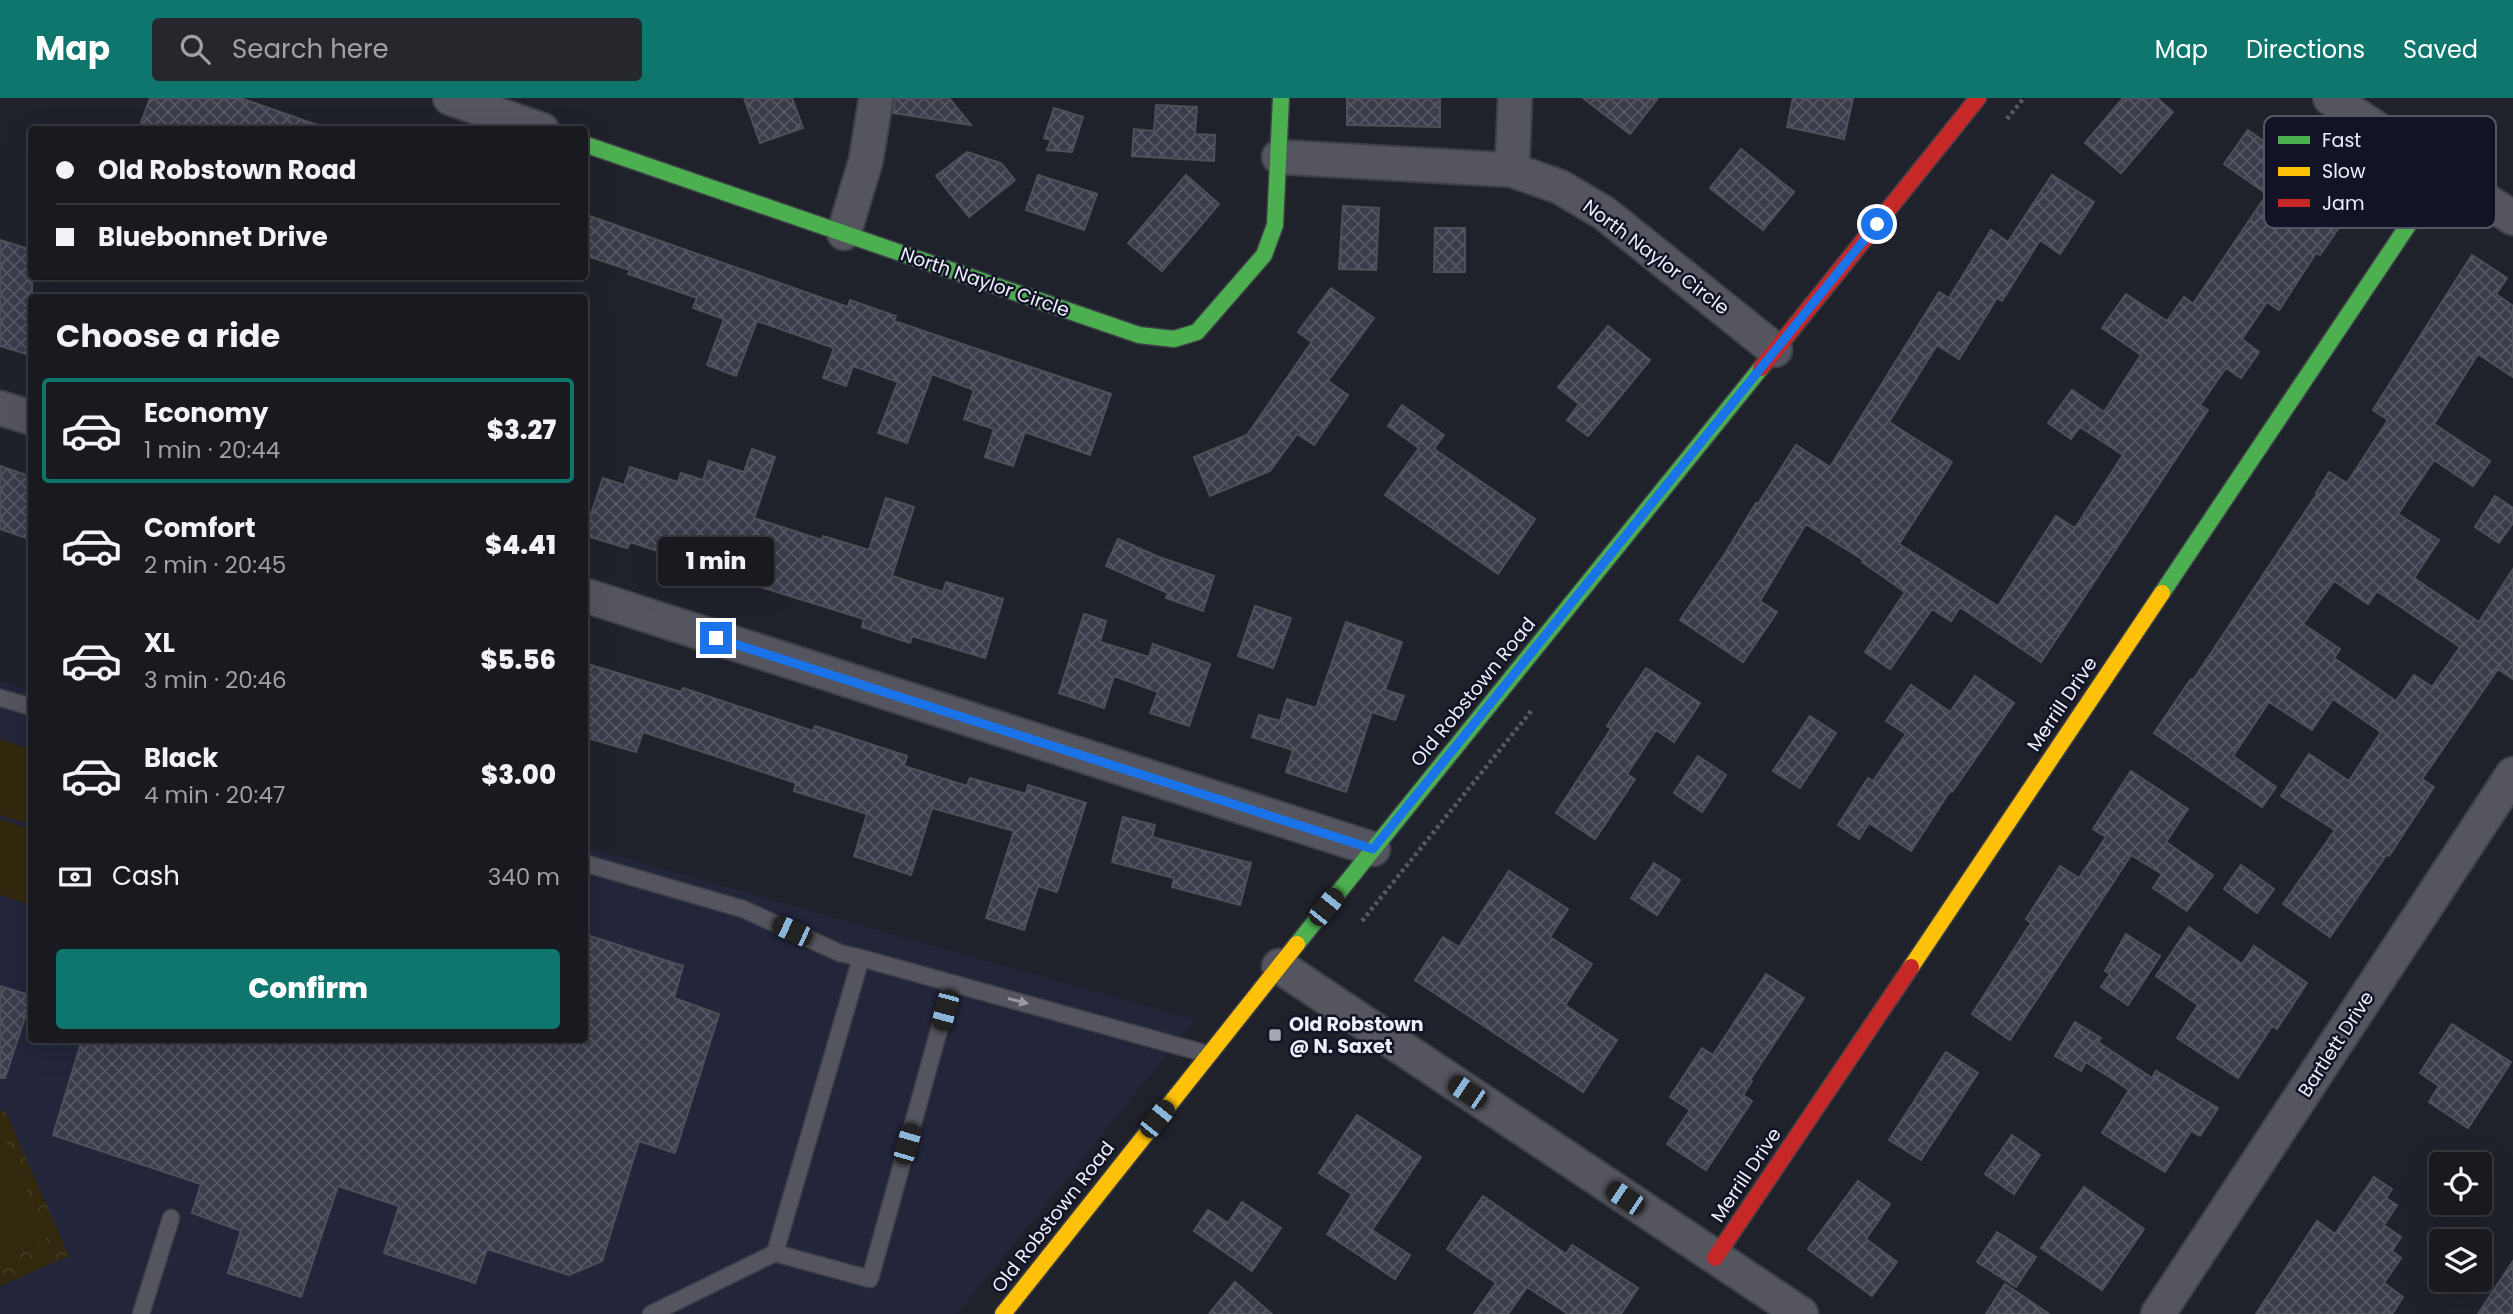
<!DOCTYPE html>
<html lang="en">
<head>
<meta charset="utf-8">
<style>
	:root { --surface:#181a20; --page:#25272d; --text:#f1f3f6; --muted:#9fa1a5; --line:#36383e; --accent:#0f766e }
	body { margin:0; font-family:Poppins,sans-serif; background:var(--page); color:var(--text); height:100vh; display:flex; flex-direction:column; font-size:26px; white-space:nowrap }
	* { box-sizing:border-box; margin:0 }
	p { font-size:23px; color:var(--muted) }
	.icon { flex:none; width:38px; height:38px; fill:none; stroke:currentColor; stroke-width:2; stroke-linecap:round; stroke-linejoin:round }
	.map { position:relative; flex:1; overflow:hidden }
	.drawer { position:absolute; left:28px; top:196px; width:560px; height:749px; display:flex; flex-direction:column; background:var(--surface); border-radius:7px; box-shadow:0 7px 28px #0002,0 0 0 2px var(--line) }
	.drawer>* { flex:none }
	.top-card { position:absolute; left:28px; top:28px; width:560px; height:154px; border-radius:7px; box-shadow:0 7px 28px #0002,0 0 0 2px var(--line); display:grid; align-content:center; height:154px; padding:0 28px; background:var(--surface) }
	.fabs { position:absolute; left:2429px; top:1054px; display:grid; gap:14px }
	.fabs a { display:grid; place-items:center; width:63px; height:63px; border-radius:7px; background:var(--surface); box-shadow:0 7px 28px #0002,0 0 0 2px var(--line); font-size:35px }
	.end { position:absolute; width:32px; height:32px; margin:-16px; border:9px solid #1a73e8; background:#fff; box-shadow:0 0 0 4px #fff }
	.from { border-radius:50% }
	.bubble { position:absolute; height:49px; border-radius:7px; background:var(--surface); box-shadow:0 7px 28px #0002,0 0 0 2px var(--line); font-size:23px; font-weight:800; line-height:49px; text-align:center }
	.car { position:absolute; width:21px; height:42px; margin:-21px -10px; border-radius:9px; box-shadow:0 0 5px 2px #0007; background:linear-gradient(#222 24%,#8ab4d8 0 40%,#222 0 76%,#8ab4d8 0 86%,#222 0) }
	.top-card b { display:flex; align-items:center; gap:24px; height:66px; font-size:26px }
	.top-card b+b { border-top:2px solid var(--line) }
	.top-card i { width:18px; height:18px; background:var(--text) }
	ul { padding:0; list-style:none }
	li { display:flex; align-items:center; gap:21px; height:105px; margin:0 14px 10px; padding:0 14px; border:4px solid transparent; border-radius:7px }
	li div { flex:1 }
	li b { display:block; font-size:26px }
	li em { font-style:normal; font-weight:800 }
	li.current { border-color:var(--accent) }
	li>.icon { width:63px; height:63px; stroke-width:1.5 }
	h2 { padding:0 28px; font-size:32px; line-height:84px }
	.pay { display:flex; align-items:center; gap:18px; height:77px; padding:0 28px; font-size:26px }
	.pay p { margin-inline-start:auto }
	.cta { display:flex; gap:14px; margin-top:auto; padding:14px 28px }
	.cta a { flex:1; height:80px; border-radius:7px; background:var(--accent); color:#fff; font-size:28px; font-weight:800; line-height:80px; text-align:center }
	header { display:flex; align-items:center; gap:42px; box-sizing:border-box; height:98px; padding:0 35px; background:var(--accent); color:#fff }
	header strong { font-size:33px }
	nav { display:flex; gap:38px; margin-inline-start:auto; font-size:24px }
	.search { width:490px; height:63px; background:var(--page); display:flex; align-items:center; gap:18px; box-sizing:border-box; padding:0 24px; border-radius:7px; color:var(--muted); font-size:26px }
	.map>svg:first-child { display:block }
	.built { fill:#23253b }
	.park { fill:url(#park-crowns) }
	.pitch { fill:#31280e }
	.building { fill:url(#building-cross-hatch); stroke:#4e5059; stroke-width:2; fill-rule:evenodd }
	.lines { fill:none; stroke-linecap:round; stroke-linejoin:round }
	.lane-casing { stroke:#3e4047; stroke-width:19 }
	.street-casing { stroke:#3e4047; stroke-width:37 }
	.fast-casing { stroke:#3e4047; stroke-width:19 }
	.slow-casing { stroke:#3e4047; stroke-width:19 }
	.jam-casing { stroke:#3e4047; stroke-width:19 }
	.path { stroke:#575860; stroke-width:4.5; stroke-dasharray:3.5 3.5; stroke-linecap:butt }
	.lane { stroke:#54555e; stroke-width:16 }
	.street { stroke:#54555e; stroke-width:33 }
	.fast { stroke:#4caf50; stroke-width:16 }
	.slow { stroke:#ffc107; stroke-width:16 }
	.jam { stroke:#c62828; stroke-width:16 }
	.oneway { fill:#999aa5 }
	.route { stroke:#1a73e8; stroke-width:9 }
	.poi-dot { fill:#a5a7b3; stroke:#121426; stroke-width:2.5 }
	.labels { text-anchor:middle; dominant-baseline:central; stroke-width:5; stroke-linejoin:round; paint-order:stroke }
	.street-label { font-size:19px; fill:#edeffc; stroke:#121426 }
	.poi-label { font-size:19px; font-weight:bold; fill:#edeffc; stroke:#121426; text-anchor:start }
	.key { fill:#121426; stroke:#545666; stroke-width:2 }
	.key-label { font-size:19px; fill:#edeffc }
</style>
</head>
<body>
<header>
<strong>Map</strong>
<div class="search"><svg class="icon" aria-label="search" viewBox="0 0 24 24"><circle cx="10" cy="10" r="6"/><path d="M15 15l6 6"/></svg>Search here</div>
<nav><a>Map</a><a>Directions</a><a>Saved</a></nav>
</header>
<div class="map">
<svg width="2513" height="1216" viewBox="0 0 2513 1216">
	<defs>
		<pattern id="park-crowns" width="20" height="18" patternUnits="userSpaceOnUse" patternTransform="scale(1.75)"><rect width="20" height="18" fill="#31280e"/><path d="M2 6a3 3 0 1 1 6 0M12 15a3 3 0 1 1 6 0" fill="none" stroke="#453d26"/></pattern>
		<pattern id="building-cross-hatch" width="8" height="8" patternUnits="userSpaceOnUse" patternTransform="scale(1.75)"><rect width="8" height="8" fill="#3a3c4a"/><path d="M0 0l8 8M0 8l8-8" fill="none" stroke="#575865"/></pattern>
	</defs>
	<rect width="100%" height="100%" fill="#20222b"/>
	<!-- built -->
	<path class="built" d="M 0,584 L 31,593 L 32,942 L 584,942 L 585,749 L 1195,922 L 957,1216 L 0,1216 Z"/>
	<!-- park -->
	<path class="park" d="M 5,1012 L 69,1158 L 0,1188 L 0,1014 Z"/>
	<!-- pitch -->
	<path class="pitch" d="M 0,641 L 31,651 L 31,726 L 0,717 Z
		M 0,721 L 31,731 L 31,807 L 0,797 Z
		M 5,1043 L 48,1139 L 5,1158 L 0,1146 L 0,1045 Z"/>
	<!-- building -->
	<path class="building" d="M 150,0 L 240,0 L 320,28 L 319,32 L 160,32 L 141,25 Z
		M 744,0 L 792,0 L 803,30 L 760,45 Z
		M 895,0 L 949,0 L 971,27 L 893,15 Z
		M 1347,0 L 1440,0 L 1440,29 L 1347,27 Z
		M 1583,0 L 1658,0 L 1630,36 Z
		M 1793,0 L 1853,0 L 1844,41 L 1787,29 Z
		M 2123,0 L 2157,0 L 2173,14 L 2121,75 L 2085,45 Z
		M 1156,7 L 1197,9 L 1195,36 L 1215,37 L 1214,63 L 1132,58 L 1134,31 L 1154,33 Z
		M 1054,10 L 1083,19 L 1072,54 L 1047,52 L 1051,42 L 1044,40 Z
		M 2248,32 L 2301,70 L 2313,53 L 2366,90 L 2320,157 L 2316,155 L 2279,212 L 2267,204 L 2242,241 L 2259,254 L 2241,280 L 2226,270 L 2200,307 L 2208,312 L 2041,564 L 1960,509 L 1951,523 L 1932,511 L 1890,571 L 1865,554 L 1905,494 L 1862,464 L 1863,462 L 1806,426 L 1760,503 L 1777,514 L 1743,564 L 1680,522 L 1726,454 L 1756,405 L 1758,406 L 1796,347 L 1830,369 L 1939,194 L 1949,200 L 1991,132 L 2008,144 L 2052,77 L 2094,104 L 2060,156 L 2040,142 L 2002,203 L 1997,200 L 1959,261 L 1937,247 L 1889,324 L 1952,364 L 1899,446 L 1998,508 L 2056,418 L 2075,430 L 2123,357 L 2080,329 L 2071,341 L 2048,325 L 2072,292 L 2104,314 L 2141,257 L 2102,230 L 2126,196 L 2167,223 L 2184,199 L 2193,206 L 2267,96 L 2224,66 Z
		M 1741,51 L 1794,94 L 1763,132 L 1710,90 Z
		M 967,54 L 1001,65 L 1015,82 L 969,119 L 936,78 Z
		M 1038,77 L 1097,96 L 1084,132 L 1026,112 Z
		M 1186,77 L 1219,106 L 1162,173 L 1128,145 Z
		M 1343,108 L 1379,110 L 1376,172 L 1339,171 Z
		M 584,116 L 848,209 L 850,202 L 896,218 L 894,223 L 1111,296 L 1090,357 L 1025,334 L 1013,368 L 985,359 L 994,331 L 964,321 L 974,292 L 932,276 L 907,345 L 878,335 L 898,284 L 853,268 L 846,288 L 823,280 L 834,250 L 757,223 L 736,278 L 707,267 L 724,221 L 693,210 L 697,200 L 628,176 L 630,172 L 584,157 Z
		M 1435,130 L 1465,130 L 1465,174 L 1434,174 Z
		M 0,142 L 32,152 L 25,180 L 32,182 L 32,258 L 0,248 Z
		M 2472,157 L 2507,180 L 2496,196 L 2513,208 L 2513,279 L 2478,256 L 2434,326 L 2490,363 L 2473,388 L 2434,362 L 2398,416 L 2439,442 L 2414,480 L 2479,524 L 2513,471 L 2513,581 L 2498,571 L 2422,681 L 2434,689 L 2389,758 L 2387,756 L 2330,839 L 2283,806 L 2335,732 L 2281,698 L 2309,656 L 2349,683 L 2381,634 L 2333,601 L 2312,632 L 2269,604 L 2233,658 L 2276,689 L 2262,709 L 2154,635 L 2191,581 L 2193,582 L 2317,396 L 2316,395 L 2329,374 L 2347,385 L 2388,322 L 2373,312 ZM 2334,483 L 2368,506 L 2377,493 L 2460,549 L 2432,589 L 2414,577 L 2396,603 L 2334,560 L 2340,551 L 2303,526 Z
		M 1331,190 L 1374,220 L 1328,283 L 1348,297 L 1314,347 L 1297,336 L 1270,373 L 1210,398 L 1194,359 L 1247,337 L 1312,244 L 1298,234 Z
		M 1608,228 L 1650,262 L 1588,338 L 1567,322 L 1579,306 L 1558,289 Z
		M 1402,307 L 1444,337 L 1434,351 L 1535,421 L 1498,476 L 1385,397 L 1419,350 L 1388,328 Z
		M 752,351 L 775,359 L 754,420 L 822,442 L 823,438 L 869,452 L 886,400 L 914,409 L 892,478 L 943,494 L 946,484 L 1003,501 L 985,560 L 912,538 L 910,545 L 862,529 L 864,521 L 725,478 L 726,475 L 630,444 L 627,450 L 584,437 L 603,380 L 624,387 L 630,369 L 678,384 L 681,375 L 703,382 L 709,363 L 744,374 Z
		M 0,368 L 32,379 L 32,442 L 0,431 Z
		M 2495,398 L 2513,410 L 2513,425 L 2499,445 L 2475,429 Z
		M 1118,441 L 1159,459 L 1214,478 L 1203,513 L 1166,500 L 1168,495 L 1106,468 Z
		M 1255,508 L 1291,520 L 1273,570 L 1238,558 Z
		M 1084,516 L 1106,523 L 1100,544 L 1149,559 L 1153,546 L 1210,566 L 1189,628 L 1150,615 L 1158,594 L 1114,578 L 1104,610 L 1059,595 Z
		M 1346,524 L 1402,544 L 1385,592 L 1404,598 L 1395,622 L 1372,614 L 1346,694 L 1286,674 L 1293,652 L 1252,639 L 1259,617 L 1280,623 L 1287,601 L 1316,610 Z
		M 584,565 L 681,594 L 683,590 L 813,633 L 815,628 L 907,658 L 904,668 L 967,688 L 970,680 L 1026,696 L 1028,687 L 1086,705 L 1057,794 L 1038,788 L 1024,832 L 986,820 L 1014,733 L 932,710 L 911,777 L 854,758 L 867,716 L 794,693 L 796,685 L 643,634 L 636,654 L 584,639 Z
		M 1646,570 L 1700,605 L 1674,644 L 1656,632 L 1627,676 L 1635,681 L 1595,741 L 1556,715 L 1611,631 L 1607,628 Z
		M 1975,578 L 2014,605 L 1952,694 L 1950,693 L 1911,753 L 1869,725 L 1859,741 L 1838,727 L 1868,680 L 1873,683 L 1906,636 L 1886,623 L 1911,587 L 1950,614 Z
		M 1810,618 L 1836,635 L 1800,690 L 1773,673 Z
		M 1698,658 L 1726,677 L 1702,714 L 1674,695 Z
		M 2131,673 L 2188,711 L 2166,744 L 2213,777 L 2187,813 L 2153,790 L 2162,776 L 2131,757 L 2010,942 L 1972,916 L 2031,825 L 2026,821 L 2060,768 L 2079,780 L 2106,739 L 2093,731 Z
		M 1123,719 L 1155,727 L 1152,739 L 1251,765 L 1240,807 L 1172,789 L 1174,780 L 1112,764 Z
		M 1654,765 L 1680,782 L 1657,817 L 1631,800 Z
		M 2241,767 L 2274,791 L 2257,815 L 2224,791 Z
		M 1509,773 L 1568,811 L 1550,839 L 1592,866 L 1565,907 L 1617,942 L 1583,994 L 1415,882 L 1443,839 L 1459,849 Z
		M 2189,829 L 2242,866 L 2254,848 L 2307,885 L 2277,931 L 2272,928 L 2238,980 L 2177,940 L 2198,907 L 2156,878 Z
		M 584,836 L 683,868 L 674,900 L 719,916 L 675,1055 L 639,1043 L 602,1163 L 569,1177 L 487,1151 L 475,1185 L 384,1155 L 399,1108 L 338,1088 L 301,1199 L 228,1175 L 241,1133 L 192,1115 L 201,1086 L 53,1037 L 82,942 L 584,942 Z
		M 2126,836 L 2160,858 L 2128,907 L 2101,889 L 2110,876 L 2105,873 Z
		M 1766,876 L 1804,900 L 1750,982 L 1752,983 L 1743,997 L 1752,1003 L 1706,1072 L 1667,1046 L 1690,1012 L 1670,999 L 1702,950 L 1713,957 Z
		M 0,888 L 32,898 L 5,980 L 0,980 Z
		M 2075,924 L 2101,940 L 2098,944 L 2152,980 L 2156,973 L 2218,1010 L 2200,1038 L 2191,1033 L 2165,1074 L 2102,1035 L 2129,992 L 2086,964 L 2081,973 L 2055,958 Z
		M 2452,926 L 2511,964 L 2468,1030 L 2429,1004 L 2439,988 L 2420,975 Z
		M 1946,954 L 1978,975 L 1921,1062 L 1889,1042 Z
		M 1357,1017 L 1421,1059 L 1372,1132 L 1410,1157 L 1395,1181 L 1327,1136 L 1352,1096 L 1319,1075 Z
		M 2012,1037 L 2040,1057 L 2014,1096 L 1985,1076 Z
		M 2374,1079 L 2392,1091 L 2386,1100 L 2397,1107 L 2384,1127 L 2401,1139 L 2392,1153 L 2401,1160 L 2384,1185 L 2403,1199 L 2392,1216 L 2256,1216 L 2317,1123 L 2335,1136 Z
		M 1858,1083 L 1890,1106 L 1866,1141 L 1897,1164 L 1872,1198 L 1808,1151 Z
		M 2084,1089 L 2144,1131 L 2102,1192 L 2041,1150 Z
		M 1483,1098 L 1566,1156 L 1572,1147 L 1638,1190 L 1621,1216 L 1568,1216 L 1527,1189 L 1508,1216 L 1474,1216 L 1496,1185 L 1447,1151 Z
		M 1242,1104 L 1281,1130 L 1252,1173 L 1194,1133 L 1208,1112 L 1228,1125 Z
		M 1997,1134 L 2036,1159 L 2016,1189 L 1977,1164 Z
		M 2513,1163 L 2513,1216 L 2478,1216 Z
		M 1235,1184 L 1272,1216 L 1209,1216 Z
		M 2005,1186 L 2049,1216 L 1986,1216 Z"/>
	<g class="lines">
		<defs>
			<path id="lane" d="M 0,600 L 32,609
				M 584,765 L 743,811 L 840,855 L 861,860
				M 952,885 L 870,1181 L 775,1155 L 861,860 L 1178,948 L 1208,956
				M 141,1216 L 171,1120
				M 651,1216 L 775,1155"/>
			<path id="street" d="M 450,0 L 542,32
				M 2330,0 L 2513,120
				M 1279,59 L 1512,72 L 1560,89 L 1604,115 L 1775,252
				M 1512,72 L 1515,0
				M 844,135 L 866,62 L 876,0
				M 0,310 L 32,320
				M 584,497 L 1373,751
				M 1279,868 L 1801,1216
				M 2158,1216 L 2513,676"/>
			<path id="fast" d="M 584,46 L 1139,237 L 1174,241 L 1197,234 L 1264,157 L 1275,127 L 1281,0
				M 2162,495 L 2443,75
				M 1297,846 L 1761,270"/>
			<path id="slow" d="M 1911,869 L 2162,495
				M 1003,1216 L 1297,846"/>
			<path id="jam" d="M 1761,270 L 1978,0
				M 1715,1160 L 1911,869"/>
		</defs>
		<!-- lane casing -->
		<use href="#lane" class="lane-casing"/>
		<!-- street casing -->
		<use href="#street" class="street-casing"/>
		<!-- fast casing -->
		<use href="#fast" class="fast-casing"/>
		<!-- slow casing -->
		<use href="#slow" class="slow-casing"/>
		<!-- jam casing -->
		<use href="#jam" class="jam-casing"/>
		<!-- path -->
		<path class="path" d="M 2007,21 L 2024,0
			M 1362,823 L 1532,612"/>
		<!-- lane -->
		<use href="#lane" class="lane"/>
		<!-- street -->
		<use href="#street" class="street"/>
		<!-- fast -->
		<use href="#fast" class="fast"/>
		<!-- slow -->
		<use href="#slow" class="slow"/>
		<!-- jam -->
		<use href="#jam" class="jam"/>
	</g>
	<!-- one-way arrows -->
	<defs><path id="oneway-solid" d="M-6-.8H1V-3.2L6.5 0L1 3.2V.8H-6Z" transform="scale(1.75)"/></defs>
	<use class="oneway" href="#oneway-solid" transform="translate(1018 903) rotate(15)"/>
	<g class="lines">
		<!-- route -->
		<path class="route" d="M 716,540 L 1373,751 L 1877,126"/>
	</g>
	<!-- markers -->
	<rect class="poi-dot" x="1268" y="930" width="14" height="14" rx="3.5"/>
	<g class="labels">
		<!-- street labels -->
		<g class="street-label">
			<text transform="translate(1656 159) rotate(37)">North Naylor Circle</text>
			<text transform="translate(985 184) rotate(19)">North Naylor Circle</text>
			<text transform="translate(1473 594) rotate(-51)">Old Robstown Road</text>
			<text transform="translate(2062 606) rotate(-56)">Merrill Drive</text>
			<text transform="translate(2336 946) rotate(-57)">Bartlett Drive</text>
			<text transform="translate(1746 1077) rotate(-56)">Merrill Drive</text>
			<text transform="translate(1053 1119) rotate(-52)">Old Robstown Road</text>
		</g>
		<!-- poi labels -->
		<g class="poi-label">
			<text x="1289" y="926">Old Robstown<tspan x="1289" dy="22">@ N. Saxet</tspan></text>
		</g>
	</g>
	<!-- legend -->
	<rect x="2264" y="18" width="232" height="112" rx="10" class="key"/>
	<rect x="2278" y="38" width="32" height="8" fill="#4caf50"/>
	<rect x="2278" y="69" width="32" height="9" fill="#ffc107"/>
	<rect x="2278" y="101" width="32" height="8" fill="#c62828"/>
	<g class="key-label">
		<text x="2322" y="49">Fast</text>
		<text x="2322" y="80">Slow</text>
		<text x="2322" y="112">Jam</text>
	</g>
</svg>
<div class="fabs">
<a><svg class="icon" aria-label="locate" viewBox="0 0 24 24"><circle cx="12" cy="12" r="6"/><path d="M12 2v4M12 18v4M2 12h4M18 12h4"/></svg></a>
<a><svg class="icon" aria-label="layers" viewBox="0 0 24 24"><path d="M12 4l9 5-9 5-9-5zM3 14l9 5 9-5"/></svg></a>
</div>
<i class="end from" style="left:1877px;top:126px"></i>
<i class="end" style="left:716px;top:540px"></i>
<div class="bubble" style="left:658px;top:439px;width:116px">1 min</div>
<i class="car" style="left:1326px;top:809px;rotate:39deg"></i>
<i class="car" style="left:792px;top:833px;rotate:295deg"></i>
<i class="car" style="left:945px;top:912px;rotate:195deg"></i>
<i class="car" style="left:1467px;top:994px;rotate:304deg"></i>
<i class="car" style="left:1157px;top:1021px;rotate:39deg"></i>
<i class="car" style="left:907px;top:1046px;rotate:16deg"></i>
<i class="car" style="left:1625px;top:1100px;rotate:304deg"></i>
<div class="top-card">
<b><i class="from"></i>Old Robstown Road</b>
<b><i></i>Bluebonnet Drive</b>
</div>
<section class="drawer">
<h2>Choose a ride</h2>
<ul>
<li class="current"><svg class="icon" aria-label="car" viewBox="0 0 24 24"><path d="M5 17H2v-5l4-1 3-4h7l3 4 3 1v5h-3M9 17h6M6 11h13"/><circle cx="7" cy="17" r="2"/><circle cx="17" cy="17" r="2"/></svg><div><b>Economy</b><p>1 min · 20:44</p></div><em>$3.27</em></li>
<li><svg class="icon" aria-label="car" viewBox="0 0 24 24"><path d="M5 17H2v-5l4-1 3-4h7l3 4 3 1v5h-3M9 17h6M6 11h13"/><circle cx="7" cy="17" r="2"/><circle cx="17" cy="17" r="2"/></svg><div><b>Comfort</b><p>2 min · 20:45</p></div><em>$4.41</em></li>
<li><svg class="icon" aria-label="car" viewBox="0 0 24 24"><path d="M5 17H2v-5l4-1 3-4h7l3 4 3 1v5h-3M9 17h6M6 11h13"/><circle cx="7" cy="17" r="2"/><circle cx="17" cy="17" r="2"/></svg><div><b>XL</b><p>3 min · 20:46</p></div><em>$5.56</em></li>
<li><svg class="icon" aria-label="car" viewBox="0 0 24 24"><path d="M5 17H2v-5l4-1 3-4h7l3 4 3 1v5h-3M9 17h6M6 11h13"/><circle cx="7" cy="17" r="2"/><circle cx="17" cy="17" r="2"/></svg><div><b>Black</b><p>4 min · 20:47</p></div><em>$3.00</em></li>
</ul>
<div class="pay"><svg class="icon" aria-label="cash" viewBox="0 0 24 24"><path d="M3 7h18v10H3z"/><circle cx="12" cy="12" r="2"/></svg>Cash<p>340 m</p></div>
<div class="cta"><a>Confirm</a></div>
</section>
</div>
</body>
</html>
